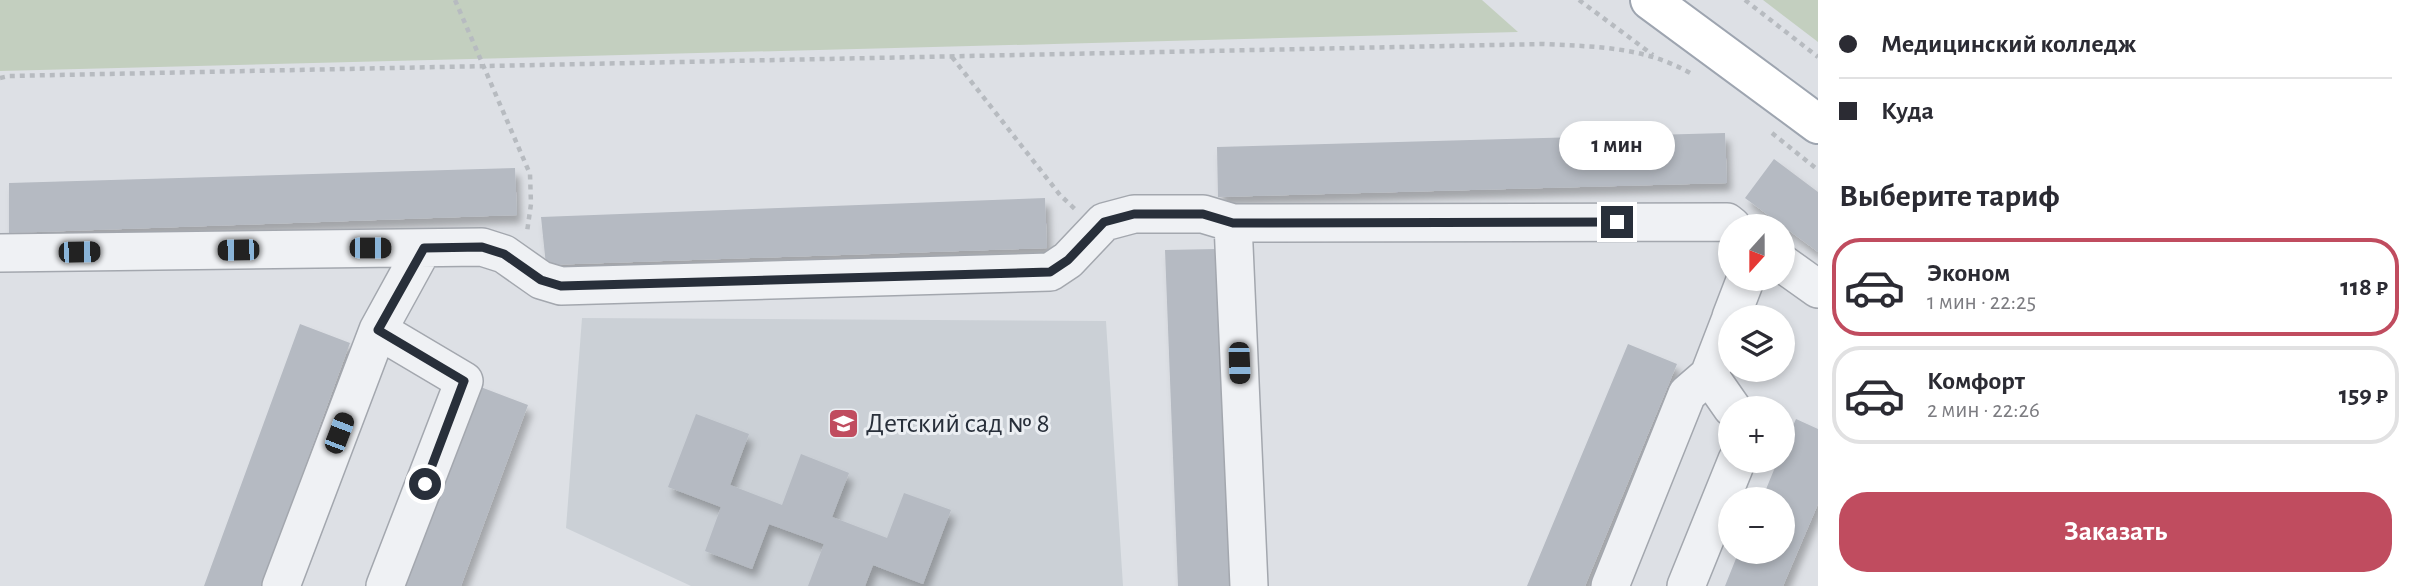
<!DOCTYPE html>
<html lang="ru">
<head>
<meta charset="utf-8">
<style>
	:root { --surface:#fff; --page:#f2f2f3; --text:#2b2b33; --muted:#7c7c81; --line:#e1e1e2; --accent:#c04c5f }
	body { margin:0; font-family:"Alegreya Sans",sans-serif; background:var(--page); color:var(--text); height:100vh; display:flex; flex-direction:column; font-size:26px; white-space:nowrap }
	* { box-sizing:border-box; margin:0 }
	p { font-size:23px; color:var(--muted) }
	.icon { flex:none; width:38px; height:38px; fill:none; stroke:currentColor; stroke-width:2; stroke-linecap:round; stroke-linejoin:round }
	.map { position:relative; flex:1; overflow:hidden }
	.panel { display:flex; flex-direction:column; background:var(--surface); width:595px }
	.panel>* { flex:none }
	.hud { display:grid; align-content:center; height:154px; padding:0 21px; background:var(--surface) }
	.needle { width:46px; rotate:201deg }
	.controls { position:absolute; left:1718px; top:214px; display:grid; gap:14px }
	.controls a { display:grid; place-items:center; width:77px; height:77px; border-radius:50%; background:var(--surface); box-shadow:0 4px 10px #0003; font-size:35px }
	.end { position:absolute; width:32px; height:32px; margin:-16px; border:9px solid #282f3a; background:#fff; box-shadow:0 0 0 4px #fff }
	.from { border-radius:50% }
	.bubble { position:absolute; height:49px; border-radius:24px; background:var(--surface); box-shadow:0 4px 10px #0003; font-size:23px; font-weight:700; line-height:49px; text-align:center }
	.car { position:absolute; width:21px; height:42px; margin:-21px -10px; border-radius:9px; box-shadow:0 0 5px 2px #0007; background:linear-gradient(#222 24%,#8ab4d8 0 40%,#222 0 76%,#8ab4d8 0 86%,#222 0) }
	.hud b { display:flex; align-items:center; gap:24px; height:66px; font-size:26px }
	.hud b+b { border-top:2px solid var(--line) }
	.hud i { width:18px; height:18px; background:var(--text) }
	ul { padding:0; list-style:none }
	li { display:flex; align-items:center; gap:21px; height:98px; margin:0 14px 10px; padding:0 7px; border:4px solid var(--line); border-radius:28px }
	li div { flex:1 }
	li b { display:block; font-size:26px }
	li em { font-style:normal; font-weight:700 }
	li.current { border-color:var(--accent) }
	li>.icon { width:63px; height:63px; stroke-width:1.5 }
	h2 { padding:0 21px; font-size:32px; line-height:84px }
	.primary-button { display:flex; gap:14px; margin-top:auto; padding:14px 21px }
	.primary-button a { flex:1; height:80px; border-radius:28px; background:var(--accent); color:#fff; font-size:28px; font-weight:700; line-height:80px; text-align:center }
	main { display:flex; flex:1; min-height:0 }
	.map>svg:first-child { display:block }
	.built { fill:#cbd0d6 }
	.park { fill:#c3cfbf }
	.building { fill:#b5bac2; filter:url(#shadow) }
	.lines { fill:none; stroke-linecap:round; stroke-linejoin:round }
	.minor-casing { stroke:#a3a7ae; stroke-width:40 }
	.major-casing { stroke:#9ea5b0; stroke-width:42 }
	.path { stroke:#b7bbc0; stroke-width:4.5; stroke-dasharray:5 5; stroke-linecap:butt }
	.minor { stroke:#eff1f4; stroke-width:37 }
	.major { stroke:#fff; stroke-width:38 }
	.route { stroke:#282f3a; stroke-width:9 }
	.labels { text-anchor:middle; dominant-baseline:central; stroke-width:6; stroke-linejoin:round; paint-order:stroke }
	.poi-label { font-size:28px; fill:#282f3a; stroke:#eceff3; text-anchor:start }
</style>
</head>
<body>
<main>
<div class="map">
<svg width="1818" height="586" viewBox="0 0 1818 586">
	<defs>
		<filter id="shadow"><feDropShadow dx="4.5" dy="8" stdDeviation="3.5" flood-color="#0004"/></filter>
	</defs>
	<rect width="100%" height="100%" fill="#dde0e5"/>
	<!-- built -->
	<path class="built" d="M 582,318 L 1106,321 L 1123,586 L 691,586 L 566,528 Z"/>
	<!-- park -->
	<path class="park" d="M 0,0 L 1482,0 L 1518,32 L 0,71 Z
		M 1763,0 L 1818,0 L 1818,42 Z"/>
	<!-- building -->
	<path class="building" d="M 1725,133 L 1727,183 L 1218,197 L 1217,147 Z
		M 1774,159 L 1818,192 L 1818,252 L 1745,198 Z
		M 515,168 L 517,215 L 9,233 L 9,183 Z
		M 1045,198 L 1047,248 L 546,265 L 541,217 Z
		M 1217,249 L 1230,586 L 1178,586 L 1165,250 Z
		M 300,324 L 350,343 L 261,586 L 204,586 Z
		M 1628,344 L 1677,364 L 1585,586 L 1527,586 Z
		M 478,386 L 528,405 L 461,586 L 404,586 Z
		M 696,414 L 749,434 L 730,485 L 782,505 L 801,454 L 849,473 L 832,517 L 887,538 L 904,493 L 951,510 L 923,584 L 873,565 L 865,586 L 808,586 L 824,544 L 769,524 L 752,569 L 705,551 L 721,507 L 668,487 Z
		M 1796,419 L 1818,429 L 1818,504 L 1783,586 L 1725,586 L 1739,551 L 1783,551 L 1783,499 L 1762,499 L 1778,460 L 1783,460 L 1783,448 Z"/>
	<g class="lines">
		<defs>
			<path id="minor" d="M 1233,223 L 1249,586
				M 0,253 L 482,247 L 504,254 L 541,280 L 561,286 L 1050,272 L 1068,260 L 1104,222 L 1134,214 L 1203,214 L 1233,223 L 1727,222 L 1732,226
				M 1783,264 L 1818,289
				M 1731,317 L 1746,278
				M 1731,318 L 1709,375 L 1732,408
				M 378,330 L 464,381 L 385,586
				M 281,586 L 378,330 L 423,248
				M 1610,586 L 1687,394 L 1709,375
				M 1686,586 L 1737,460"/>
			<path id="major" d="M 1650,0 L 1818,124"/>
		</defs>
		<!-- minor casing -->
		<use href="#minor" class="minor-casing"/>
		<!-- major casing -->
		<use href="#major" class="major-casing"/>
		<!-- path -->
		<path class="path" d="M 455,0 L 530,174 L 531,204 L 527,232
			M 1579,0 L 1653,55
			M 1745,0 L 1818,57
			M 952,57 L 1060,195 L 1076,210
			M 0,78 L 9,76 L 1543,44 C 1597,47 1643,46 1692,74
			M 1772,133 L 1818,170"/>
		<!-- minor -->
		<use href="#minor" class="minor"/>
		<!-- major -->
		<use href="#major" class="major"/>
	</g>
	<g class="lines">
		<!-- route -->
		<path class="route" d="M 425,484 L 464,381 L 378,330 L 424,248 L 482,247 L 504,254 L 541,280 L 561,286 L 1050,272 L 1068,260 L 1104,222 L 1134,214 L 1203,214 L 1233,223 L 1617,222"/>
	</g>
	<!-- icons -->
	<defs>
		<symbol id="school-square" viewBox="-11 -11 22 22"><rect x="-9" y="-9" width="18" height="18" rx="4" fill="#c04c5f" stroke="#eceff3"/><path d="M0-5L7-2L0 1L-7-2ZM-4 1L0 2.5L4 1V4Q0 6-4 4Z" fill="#fff"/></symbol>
	</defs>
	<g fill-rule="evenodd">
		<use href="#school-square" x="826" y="406" width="35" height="35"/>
	</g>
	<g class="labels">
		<!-- poi labels -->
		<g class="poi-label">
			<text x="866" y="424">Детский сад № 8</text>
		</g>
	</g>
</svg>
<div class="controls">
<a><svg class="needle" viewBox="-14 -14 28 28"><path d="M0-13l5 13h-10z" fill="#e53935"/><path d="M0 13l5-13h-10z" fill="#7c7c81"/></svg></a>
<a><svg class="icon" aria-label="layers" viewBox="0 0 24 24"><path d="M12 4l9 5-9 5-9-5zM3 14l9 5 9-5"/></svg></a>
<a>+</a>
<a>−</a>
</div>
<i class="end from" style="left:425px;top:484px"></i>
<i class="end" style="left:1617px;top:222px"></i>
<div class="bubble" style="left:1559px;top:121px;width:116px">1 мин</div>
<i class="car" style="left:370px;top:248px;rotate:90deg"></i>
<i class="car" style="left:238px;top:250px;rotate:269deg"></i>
<i class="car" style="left:79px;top:252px;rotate:89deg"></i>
<i class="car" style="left:1239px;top:363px;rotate:178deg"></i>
<i class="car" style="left:339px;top:433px;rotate:21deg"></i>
</div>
<section class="panel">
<div class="hud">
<b><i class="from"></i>Медицинский колледж</b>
<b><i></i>Куда</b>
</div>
<h2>Выберите тариф</h2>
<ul>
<li class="current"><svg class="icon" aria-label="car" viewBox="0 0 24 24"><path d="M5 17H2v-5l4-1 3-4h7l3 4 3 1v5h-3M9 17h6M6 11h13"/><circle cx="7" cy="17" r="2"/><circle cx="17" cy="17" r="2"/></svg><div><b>Эконом</b><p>1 мин · 22:25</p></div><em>118 ₽</em></li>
<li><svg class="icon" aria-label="car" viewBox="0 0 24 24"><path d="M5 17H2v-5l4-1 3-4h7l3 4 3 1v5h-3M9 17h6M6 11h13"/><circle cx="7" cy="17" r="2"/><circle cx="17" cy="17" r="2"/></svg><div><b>Комфорт</b><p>2 мин · 22:26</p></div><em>159 ₽</em></li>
</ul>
<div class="primary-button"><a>Заказать</a></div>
</section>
</main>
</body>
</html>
